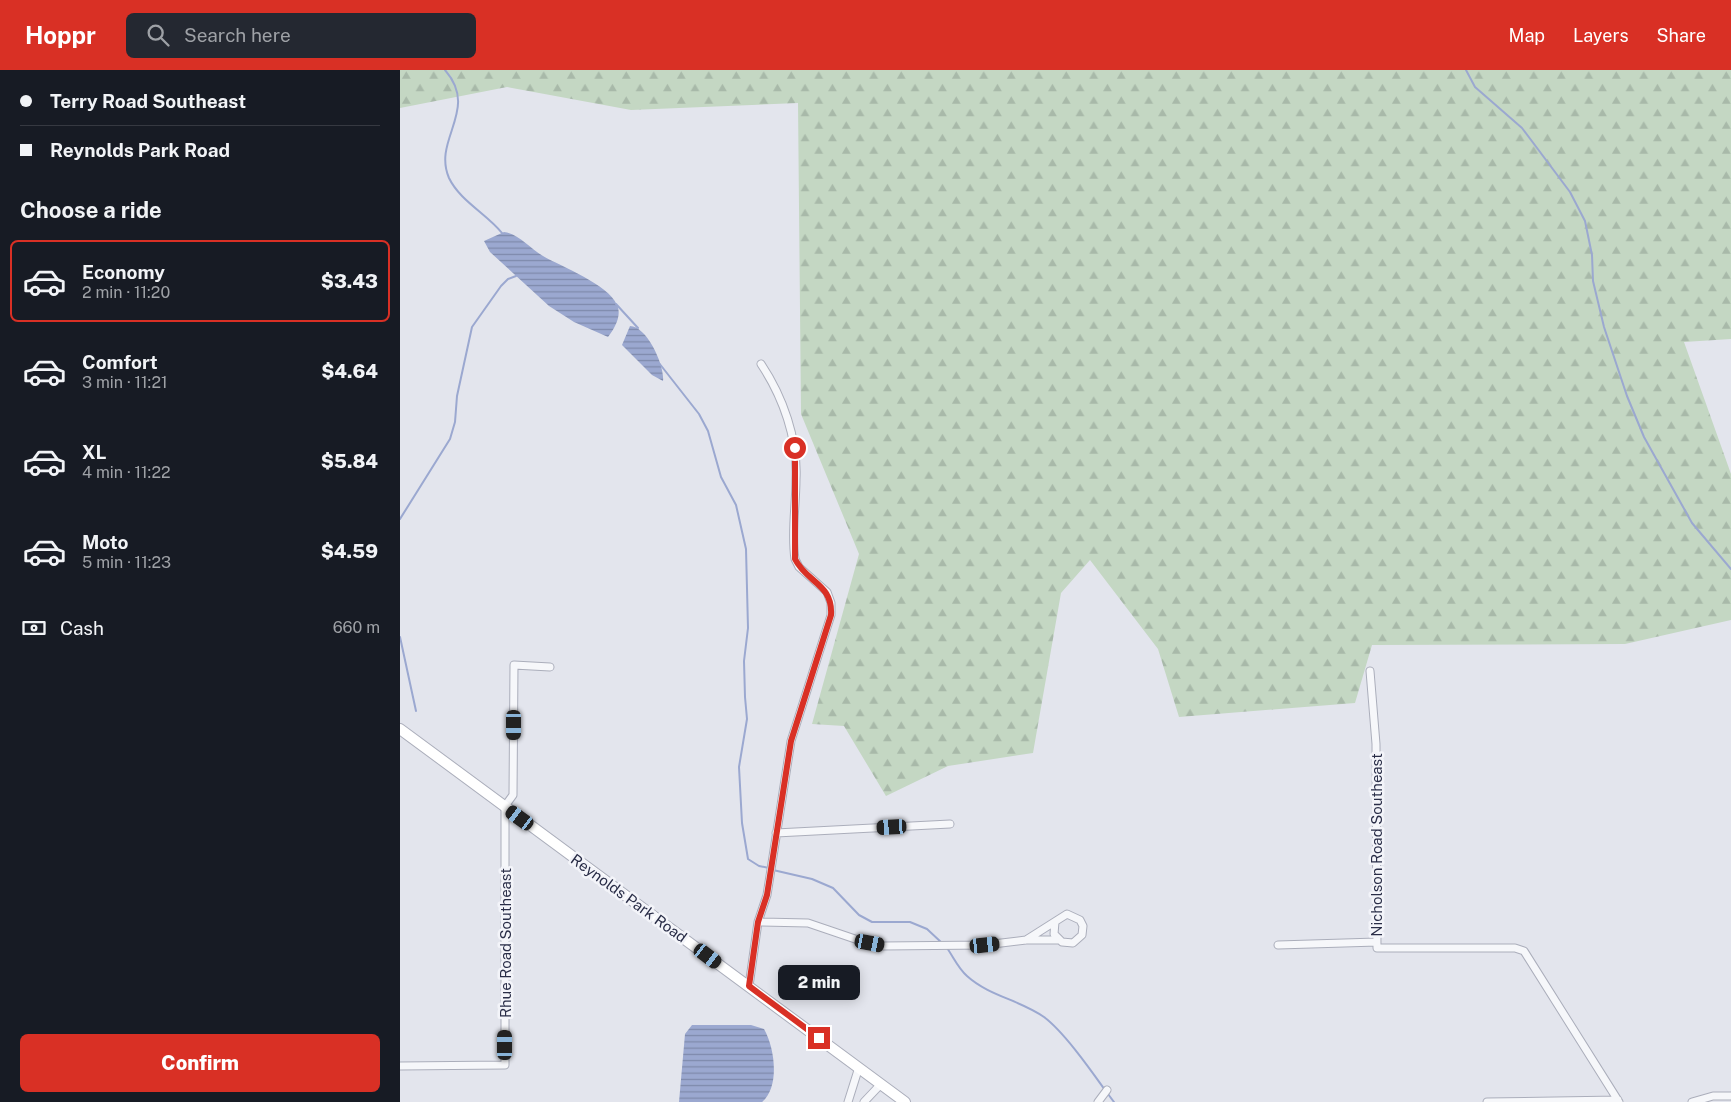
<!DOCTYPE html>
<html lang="en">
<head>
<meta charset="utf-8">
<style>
	:root { --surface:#171b24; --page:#242831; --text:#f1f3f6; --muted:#9ea1a6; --line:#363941; --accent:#d93025 }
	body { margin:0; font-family:"Public Sans",sans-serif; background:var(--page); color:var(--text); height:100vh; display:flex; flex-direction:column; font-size:19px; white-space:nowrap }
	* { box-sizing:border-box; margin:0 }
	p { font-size:16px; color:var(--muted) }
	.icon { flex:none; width:28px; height:28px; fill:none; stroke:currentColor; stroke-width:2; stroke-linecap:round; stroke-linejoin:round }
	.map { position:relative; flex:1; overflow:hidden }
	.details { display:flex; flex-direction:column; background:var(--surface); width:400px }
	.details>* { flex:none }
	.guide { display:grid; align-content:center; height:110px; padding:0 20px; background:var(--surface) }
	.end { position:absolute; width:22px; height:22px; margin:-11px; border:6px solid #d93025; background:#fff; box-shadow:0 0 0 2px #fff }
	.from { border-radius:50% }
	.bubble { position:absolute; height:35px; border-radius:8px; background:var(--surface); box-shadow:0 2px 12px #0003; font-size:16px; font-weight:800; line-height:35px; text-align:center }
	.car { position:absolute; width:15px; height:30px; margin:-15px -8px; border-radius:6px; box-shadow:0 0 4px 1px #0007; background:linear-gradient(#222 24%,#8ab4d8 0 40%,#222 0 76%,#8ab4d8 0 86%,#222 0) }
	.guide b { display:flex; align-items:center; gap:18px; height:48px; font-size:19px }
	.guide b+b { border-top:1px solid var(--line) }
	.guide i { width:12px; height:12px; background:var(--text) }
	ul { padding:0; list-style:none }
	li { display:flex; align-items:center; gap:15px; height:82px; margin:0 10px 8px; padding:0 10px; border:2px solid transparent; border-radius:8px }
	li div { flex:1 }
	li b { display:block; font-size:19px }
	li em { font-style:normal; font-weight:800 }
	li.active { border-color:var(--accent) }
	li>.icon { width:45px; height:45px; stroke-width:1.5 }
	h2 { padding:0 20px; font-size:22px; line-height:60px }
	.pay { display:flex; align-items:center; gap:12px; height:55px; padding:0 20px; font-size:19px }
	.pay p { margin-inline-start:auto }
	.button { display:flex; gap:10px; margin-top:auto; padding:10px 20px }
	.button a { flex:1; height:58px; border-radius:8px; background:var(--accent); color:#fff; font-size:20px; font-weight:800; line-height:58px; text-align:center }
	header { display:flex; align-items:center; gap:30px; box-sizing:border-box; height:70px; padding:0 25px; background:var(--accent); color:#fff }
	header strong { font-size:24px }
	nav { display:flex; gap:28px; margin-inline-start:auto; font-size:18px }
	.search { width:350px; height:45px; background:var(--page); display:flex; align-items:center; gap:12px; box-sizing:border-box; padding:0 18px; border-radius:8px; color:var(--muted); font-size:19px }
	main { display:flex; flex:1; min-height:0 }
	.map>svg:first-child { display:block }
	.forest { fill:url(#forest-firs) }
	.water { fill:url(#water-rules) }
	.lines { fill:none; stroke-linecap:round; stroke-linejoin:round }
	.stream { stroke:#9ba8d0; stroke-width:2 }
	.minor-casing { stroke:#abaebb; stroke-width:9 }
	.secondary-casing { stroke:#abaebb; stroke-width:12 }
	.minor { stroke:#f6f7fa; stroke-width:7 }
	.secondary { stroke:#fff; stroke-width:10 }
	.route { stroke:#d93025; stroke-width:6 }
	.labels { text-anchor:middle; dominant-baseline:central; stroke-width:5; stroke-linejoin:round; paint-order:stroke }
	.street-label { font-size:15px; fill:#292d47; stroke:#f3f4f9 }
</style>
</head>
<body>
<header>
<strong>Hoppr</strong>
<div class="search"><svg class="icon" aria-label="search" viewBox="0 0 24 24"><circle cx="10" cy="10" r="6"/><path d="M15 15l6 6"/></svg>Search here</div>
<nav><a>Map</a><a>Layers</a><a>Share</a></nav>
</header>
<main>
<section class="details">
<div class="guide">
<b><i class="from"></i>Terry Road Southeast</b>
<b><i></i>Reynolds Park Road</b>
</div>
<h2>Choose a ride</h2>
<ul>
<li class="active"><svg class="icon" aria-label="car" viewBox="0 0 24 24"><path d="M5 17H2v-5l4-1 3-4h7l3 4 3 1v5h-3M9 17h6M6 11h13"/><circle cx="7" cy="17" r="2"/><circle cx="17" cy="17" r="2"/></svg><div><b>Economy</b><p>2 min · 11:20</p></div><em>$3.43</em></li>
<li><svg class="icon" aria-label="car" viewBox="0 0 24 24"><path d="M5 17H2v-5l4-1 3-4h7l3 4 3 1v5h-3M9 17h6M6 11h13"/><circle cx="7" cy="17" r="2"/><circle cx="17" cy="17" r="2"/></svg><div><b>Comfort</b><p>3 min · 11:21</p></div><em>$4.64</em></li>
<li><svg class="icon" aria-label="car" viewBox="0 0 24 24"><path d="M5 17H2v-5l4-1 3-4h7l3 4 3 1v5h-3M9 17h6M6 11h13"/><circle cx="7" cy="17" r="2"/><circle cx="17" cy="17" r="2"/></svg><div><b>XL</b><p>4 min · 11:22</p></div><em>$5.84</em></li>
<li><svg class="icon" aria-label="car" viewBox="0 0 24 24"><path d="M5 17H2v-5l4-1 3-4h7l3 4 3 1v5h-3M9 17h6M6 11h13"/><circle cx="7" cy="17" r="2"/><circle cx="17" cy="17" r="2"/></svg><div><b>Moto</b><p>5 min · 11:23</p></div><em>$4.59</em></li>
</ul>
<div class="pay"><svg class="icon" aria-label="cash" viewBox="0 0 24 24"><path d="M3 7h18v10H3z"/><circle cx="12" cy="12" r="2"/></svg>Cash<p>660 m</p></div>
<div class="button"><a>Confirm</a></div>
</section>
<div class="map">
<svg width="1331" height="1032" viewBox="0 0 1331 1032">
	<defs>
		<pattern id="forest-firs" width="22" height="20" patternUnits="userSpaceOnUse" patternTransform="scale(1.25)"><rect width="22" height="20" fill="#c4d7c3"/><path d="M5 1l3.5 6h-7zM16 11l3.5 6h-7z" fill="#a8b9a9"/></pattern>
		<pattern id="water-rules" width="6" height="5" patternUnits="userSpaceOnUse" patternTransform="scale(1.25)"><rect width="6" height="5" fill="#9ba8d0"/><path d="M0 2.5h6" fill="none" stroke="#7e89ab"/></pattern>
	</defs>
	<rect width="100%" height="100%" fill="#e3e5ed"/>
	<!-- forest -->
	<path class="forest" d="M 0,0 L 1331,0 L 1331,269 L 1284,272 L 1331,404 L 1331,550 L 1225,574 L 972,575 L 955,633 L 779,647 L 758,579 L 690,490 L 661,523 L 633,683 L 548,696 L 486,726 L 444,656 L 412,654 L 459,484 L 401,344 L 398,33 L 231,40 L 107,17 L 0,38 Z"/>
	<!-- water -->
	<path class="water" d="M 104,162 C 119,164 129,178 143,186 C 162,197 208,214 217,235 C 222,245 215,258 208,267 L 174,252 L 149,236 L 90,182 L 84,171 Z
		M 230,256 C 247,256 265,296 263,311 L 252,305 L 222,275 Z
		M 292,955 L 351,955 L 364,959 C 375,978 380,1017 362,1032 L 279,1032 L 285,964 Z"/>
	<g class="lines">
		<!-- stream -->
		<path class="stream" d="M 45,0 C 80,40 32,69 49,108 C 60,131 87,144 102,163
			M 1066,0 L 1075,17 L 1122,58 L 1170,122 L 1185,151 L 1192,185 L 1193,211 L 1204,257 L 1227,326 L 1244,367 L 1292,453 L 1331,499
			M 216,234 L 238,258
			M 259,293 L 299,344 L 308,361 L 321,407 L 336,435 L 346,479 L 348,558 L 344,591 L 345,627 L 347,649 L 339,697 L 342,753 L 348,789 L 359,796 L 369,798
			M 0,449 L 50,369 L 55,352 L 57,326 L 72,257 L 101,216 L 108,209 L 116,206
			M 0,567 L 16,641
			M 373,800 L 412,809 L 433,818 L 459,845 L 472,852 L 510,852 L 527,859 L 542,873
			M 547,878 C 554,888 558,898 567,906 C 589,926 620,930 644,947 C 664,962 690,999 705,1020
			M 708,1024 L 714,1032"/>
		<defs>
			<path id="minor" d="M 970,601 L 976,674 L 977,878 L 1115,878 L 1124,881 L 1219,1032
				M 376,763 L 550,754
				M 358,852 L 408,853 L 458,870 L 483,876 L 585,875 L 626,870 L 658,870
				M 626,870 L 667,844 L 680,850 L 683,856 L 682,865 L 673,873 L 662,872 L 654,864 L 655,852
				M 878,875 L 977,872
				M 349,916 L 358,852 L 367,825 L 391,671 L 431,545 L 431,533 L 427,522 L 399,497 L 395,489 C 391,463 396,436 396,409 C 398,369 383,327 361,294
				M 0,996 L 105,995 L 105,736 L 113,725 L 114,595 L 150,597
				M 448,1032 L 459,997
				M 464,1032 L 481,1014
				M 698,1032 L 707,1020
				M 1087,1032 L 1218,1030
				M 1292,1032 L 1313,1026 L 1331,1026"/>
			<path id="secondary" d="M 0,659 L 505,1032"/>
		</defs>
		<!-- minor casing -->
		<use href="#minor" class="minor-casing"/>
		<!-- secondary casing -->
		<use href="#secondary" class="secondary-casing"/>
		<!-- minor -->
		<use href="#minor" class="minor"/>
		<!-- secondary -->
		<use href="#secondary" class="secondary"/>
	</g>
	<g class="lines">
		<!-- route -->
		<path class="route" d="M 395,378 L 395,489 C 407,513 433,514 431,545 L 391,671 L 367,825 L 358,852 L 349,916 L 419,968"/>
	</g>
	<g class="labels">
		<!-- street labels -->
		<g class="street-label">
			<text transform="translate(976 775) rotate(-90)">Nicholson Road Southeast</text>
			<text transform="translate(229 828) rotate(36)">Reynolds Park Road</text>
			<text transform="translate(105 873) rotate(-90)">Rhue Road Southeast</text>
		</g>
	</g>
</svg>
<i class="end from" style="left:395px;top:378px"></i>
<i class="end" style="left:419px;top:968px"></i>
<div class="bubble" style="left:378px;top:895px;width:82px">2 min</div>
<i class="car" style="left:114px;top:655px;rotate:180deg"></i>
<i class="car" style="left:120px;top:748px;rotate:306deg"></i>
<i class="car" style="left:492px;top:757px;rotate:267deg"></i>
<i class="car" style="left:470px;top:873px;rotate:101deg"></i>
<i class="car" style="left:585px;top:875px;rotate:84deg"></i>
<i class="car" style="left:308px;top:886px;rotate:127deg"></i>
<i class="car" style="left:105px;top:975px;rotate:0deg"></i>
</div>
</main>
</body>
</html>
